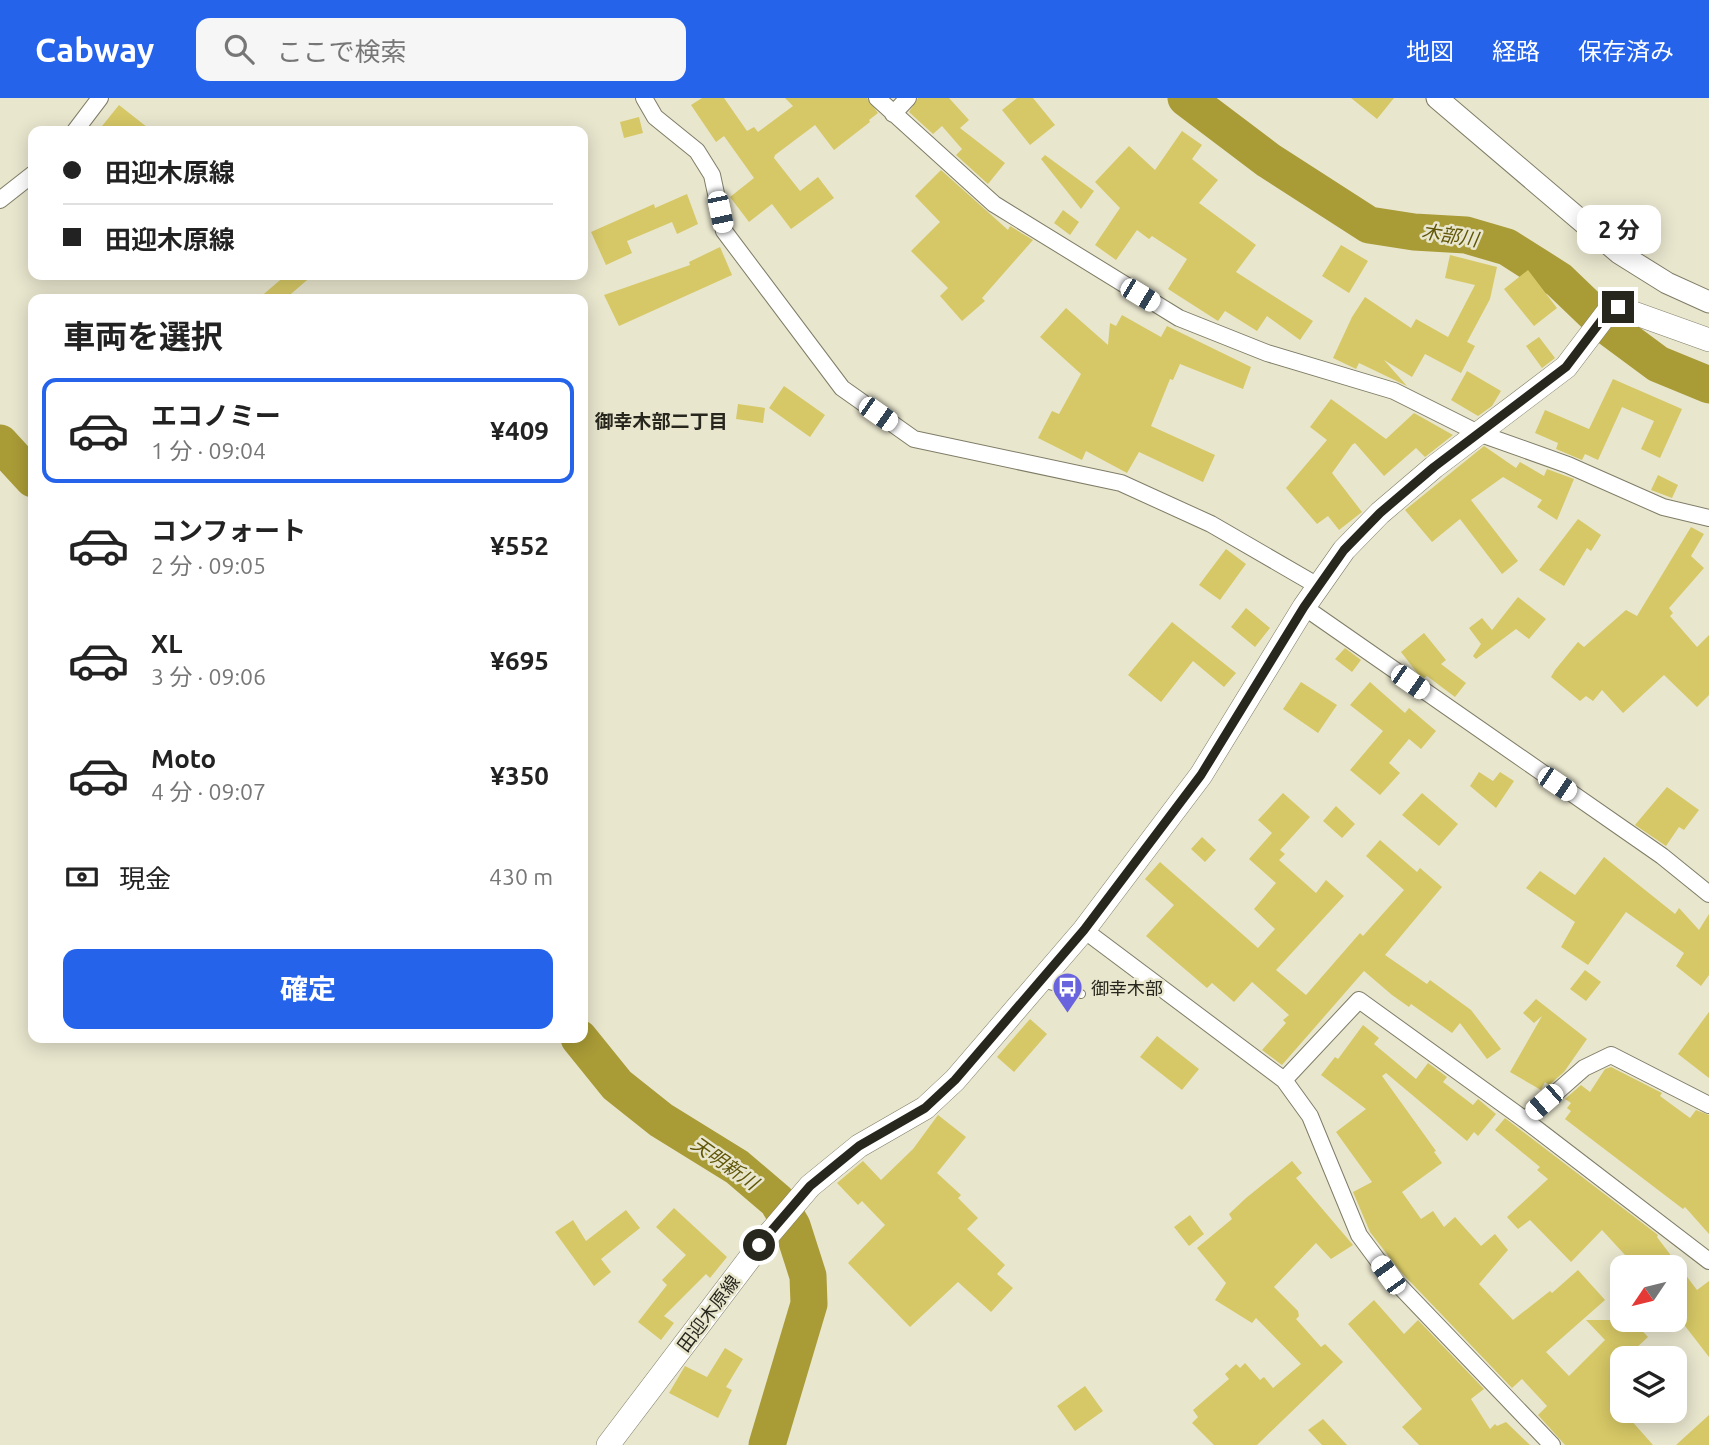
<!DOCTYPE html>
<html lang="ja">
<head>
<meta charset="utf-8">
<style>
	:root { --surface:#fff; --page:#f6f6f6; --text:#222; --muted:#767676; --line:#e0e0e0; --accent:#2563eb }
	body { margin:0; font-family:Ubuntu,"Noto Sans JP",sans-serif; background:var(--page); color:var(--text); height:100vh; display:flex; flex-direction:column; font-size:26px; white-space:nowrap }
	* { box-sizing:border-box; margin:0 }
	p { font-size:23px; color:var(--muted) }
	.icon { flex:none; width:38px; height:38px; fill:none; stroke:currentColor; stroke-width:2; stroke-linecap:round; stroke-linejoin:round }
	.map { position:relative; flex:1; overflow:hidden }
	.details { position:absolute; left:28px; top:196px; width:560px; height:749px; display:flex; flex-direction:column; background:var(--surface); border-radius:14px; box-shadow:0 4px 18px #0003 }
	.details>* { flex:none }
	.hud { position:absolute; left:28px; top:28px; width:560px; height:154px; border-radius:14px; box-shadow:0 4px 18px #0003; display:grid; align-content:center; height:154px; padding:0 35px; background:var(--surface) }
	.needle { width:46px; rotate:235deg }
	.controls { position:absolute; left:1610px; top:1157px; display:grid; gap:14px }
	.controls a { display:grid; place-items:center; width:77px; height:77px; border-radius:14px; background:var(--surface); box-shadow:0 4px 18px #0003; font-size:35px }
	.end { position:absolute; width:32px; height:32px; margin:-16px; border:9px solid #28271e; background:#fff; box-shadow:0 0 0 4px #fff }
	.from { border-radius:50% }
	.bubble { position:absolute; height:49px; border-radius:14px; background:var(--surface); box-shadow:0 4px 18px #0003; font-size:23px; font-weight:700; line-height:49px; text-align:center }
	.car { position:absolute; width:21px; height:42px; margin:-21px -10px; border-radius:9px; box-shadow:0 0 5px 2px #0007; background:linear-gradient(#fff 24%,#345 0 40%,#fff 0 76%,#345 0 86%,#fff 0) }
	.hud b { display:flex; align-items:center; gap:24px; height:66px; font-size:26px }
	.hud b+b { border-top:2px solid var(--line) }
	.hud i { width:18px; height:18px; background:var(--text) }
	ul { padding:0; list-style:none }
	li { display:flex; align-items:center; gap:21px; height:105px; margin:0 14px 10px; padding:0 21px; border:4px solid transparent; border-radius:14px }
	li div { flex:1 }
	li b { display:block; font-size:26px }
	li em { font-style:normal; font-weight:700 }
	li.on { border-color:var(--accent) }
	li>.icon { width:63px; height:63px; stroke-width:1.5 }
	h2 { padding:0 35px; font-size:32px; line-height:84px }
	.pay { display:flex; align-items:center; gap:18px; height:77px; padding:0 35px; font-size:26px }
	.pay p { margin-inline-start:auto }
	.action { display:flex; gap:14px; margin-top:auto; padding:14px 35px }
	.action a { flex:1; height:80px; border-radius:14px; background:var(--accent); color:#fff; font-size:28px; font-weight:700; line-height:80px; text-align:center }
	header { display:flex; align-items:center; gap:42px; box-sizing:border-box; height:98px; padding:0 35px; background:var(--accent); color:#fff }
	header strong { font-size:33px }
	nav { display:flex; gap:38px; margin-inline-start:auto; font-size:24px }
	.search { width:490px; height:63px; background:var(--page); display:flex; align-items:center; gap:18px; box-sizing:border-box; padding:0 24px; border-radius:14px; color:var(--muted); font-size:26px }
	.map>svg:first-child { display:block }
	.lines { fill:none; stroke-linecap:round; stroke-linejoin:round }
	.river { stroke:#a99b36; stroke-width:37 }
	.building { fill:#d6c866 }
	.service-casing { stroke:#7f7c66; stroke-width:10 }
	.minor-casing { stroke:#7f7c66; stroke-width:18 }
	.tertiary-casing { stroke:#7f7c66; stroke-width:23 }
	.secondary-casing { stroke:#7f7c66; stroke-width:24 }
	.service { stroke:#fff; stroke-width:8 }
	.minor { stroke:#fff; stroke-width:16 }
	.tertiary { stroke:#fff; stroke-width:21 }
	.secondary { stroke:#fff; stroke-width:23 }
	.route { stroke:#28271e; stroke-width:9 }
	.labels { text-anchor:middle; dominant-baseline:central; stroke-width:5; stroke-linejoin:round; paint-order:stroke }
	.poi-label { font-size:18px; fill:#28271e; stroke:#e9e6ce; text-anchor:start }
	.street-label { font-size:18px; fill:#28271e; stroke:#e9e6ce }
	.water-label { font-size:19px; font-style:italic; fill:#605607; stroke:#e9e6ce }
	.neighbourhood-label { font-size:19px; font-weight:bold; fill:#28271e; stroke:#e9e6ce }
</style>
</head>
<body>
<header>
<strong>Cabway</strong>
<div class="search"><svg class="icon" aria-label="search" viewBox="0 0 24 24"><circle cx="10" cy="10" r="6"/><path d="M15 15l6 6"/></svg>ここで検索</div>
<nav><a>地図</a><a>経路</a><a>保存済み</a></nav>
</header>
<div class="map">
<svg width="1709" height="1347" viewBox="0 0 1709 1347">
	<rect width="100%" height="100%" fill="#e9e6ce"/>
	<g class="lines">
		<!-- river -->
		<path class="river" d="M 1186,0 L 1268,62 L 1369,127 L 1414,134 L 1466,137 L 1507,149 L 1559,182 L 1608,229 L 1658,266 L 1709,287
			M 0,345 L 33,381
			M 579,940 L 617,987 L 661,1022 L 737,1069 L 777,1103 L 792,1128 L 808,1178 L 809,1206 L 767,1347"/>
	</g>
	<!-- building -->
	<path class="building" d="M 702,0 L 724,0 L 747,33 L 754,29 L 758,34 L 793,8 L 785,0 L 867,0 L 878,15 L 869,22 L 870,24 L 834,52 L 815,27 L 775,57 L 774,60 L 800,93 L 818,79 L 834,100 L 791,131 L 772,106 L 749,124 L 730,99 L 754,80 L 724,38 L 716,44 L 691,7 Z
		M 918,0 L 949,0 L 969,22 L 960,30 L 1005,65 L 988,86 L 956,57 L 962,51 L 942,28 L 933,36 L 909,14 Z
		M 1017,0 L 1033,0 L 1055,27 L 1030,47 L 1002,12 Z
		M 1351,0 L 1394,0 L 1377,21 Z
		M 119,7 L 152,33 L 98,33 Z
		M 639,19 L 643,35 L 624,40 L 620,24 Z
		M 1182,33 L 1202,47 L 1192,61 L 1218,82 L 1199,105 L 1256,147 L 1236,174 L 1313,223 L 1300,242 L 1267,218 L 1257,233 L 1225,213 L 1218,223 L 1168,191 L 1187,161 L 1152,138 L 1149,141 L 1137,132 L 1116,162 L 1095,147 L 1120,110 L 1095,84 L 1129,48 L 1155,72 Z
		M 1045,57 L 1094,93 L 1081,111 L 1041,61 Z
		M 941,72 L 1008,132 L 1010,128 L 1033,142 L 982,200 L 985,203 L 962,223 L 940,198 L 948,190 L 911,153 L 940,124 L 915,98 Z
		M 687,96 L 698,126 L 677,136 L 672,124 L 627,143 L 632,155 L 606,167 L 591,134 L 654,106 L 655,110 Z
		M 1063,112 L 1079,124 L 1070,137 L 1054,125 Z
		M 1341,147 L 1368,163 L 1349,195 L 1322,178 Z
		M 720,149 L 732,177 L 619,228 L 604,197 L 690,167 L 689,164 Z
		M 1450,157 L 1497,169 L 1490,201 L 1467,244 L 1475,248 L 1461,275 L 1425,256 L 1412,279 L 1384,262 L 1407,288 L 1359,265 L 1356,271 L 1333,260 L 1352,219 L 1365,199 L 1411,230 L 1416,221 L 1448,239 L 1475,187 L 1445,180 Z
		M 1528,172 L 1557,210 L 1534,228 L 1504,191 Z
		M 286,177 L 313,177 L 285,201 L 258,201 Z
		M 1066,210 L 1108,247 L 1110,225 L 1116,228 L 1122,217 L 1161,239 L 1167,228 L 1251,269 L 1243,291 L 1180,266 L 1173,282 L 1170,281 L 1151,328 L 1215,357 L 1203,384 L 1139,354 L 1127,375 L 1086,353 L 1082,362 L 1038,340 L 1052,313 L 1059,316 L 1081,276 L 1040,239 Z
		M 1539,239 L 1555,260 L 1542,270 L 1526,248 Z
		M 1467,273 L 1501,293 L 1492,308 L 1478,318 L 1451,302 Z
		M 1613,281 L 1682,311 L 1660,360 L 1641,351 L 1654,323 L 1622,309 L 1598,362 L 1585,356 L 1582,362 L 1556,351 L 1558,345 L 1535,335 L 1545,312 L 1589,331 Z
		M 784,288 L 825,317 L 810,339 L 769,310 Z
		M 1331,301 L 1386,341 L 1414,315 L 1453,337 L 1425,359 L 1416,350 L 1384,378 L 1355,345 L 1352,347 L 1332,375 L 1362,414 L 1339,432 L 1328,418 L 1317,426 L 1286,390 L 1327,342 L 1310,329 Z
		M 738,306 L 765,310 L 763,325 L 736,321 Z
		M 1484,348 L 1516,370 L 1520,364 L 1544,378 L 1547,371 L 1574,381 L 1557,422 L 1537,409 L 1542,402 L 1503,379 L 1471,402 L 1518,463 L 1502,476 L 1460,421 L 1432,444 L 1405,412 Z
		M 1658,377 L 1678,387 L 1672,400 L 1651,392 Z
		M 1578,421 L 1601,437 L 1591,453 L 1587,450 L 1564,488 L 1539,472 Z
		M 1691,429 L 1704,436 L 1691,458 L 1704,470 L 1669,510 L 1673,515 L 1670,518 L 1697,549 L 1709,537 L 1709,597 L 1697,609 L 1664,577 L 1623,615 L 1602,592 L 1593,603 L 1586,598 L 1580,603 L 1551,579 L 1555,572 L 1578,544 L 1584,549 L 1626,512 L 1637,518 Z
		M 1226,451 L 1246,466 L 1220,502 L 1199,487 Z
		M 1518,499 L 1546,521 L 1529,541 L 1516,531 L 1476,561 L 1473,558 L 1481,546 L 1469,530 L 1482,520 L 1492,532 Z
		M 1246,510 L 1270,530 L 1255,549 L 1231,529 Z
		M 1172,524 L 1236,575 L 1224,589 L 1193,563 L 1161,604 L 1128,577 Z
		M 1424,535 L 1446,562 L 1441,566 L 1466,585 L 1455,599 L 1427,578 L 1424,580 L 1418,576 L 1401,554 Z
		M 1345,550 L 1361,562 L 1352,574 L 1335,561 Z
		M 1301,584 L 1337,607 L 1318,635 L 1283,611 Z
		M 1370,584 L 1405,615 L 1409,610 L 1436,633 L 1421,651 L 1409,641 L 1389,665 L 1400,675 L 1380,697 L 1350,672 L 1383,633 L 1350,607 Z
		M 1479,674 L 1493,683 L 1500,674 L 1514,683 L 1496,710 L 1470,688 Z
		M 1667,689 L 1699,712 L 1684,732 L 1679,729 L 1666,748 L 1635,727 Z
		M 1283,695 L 1310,719 L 1280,752 L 1285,756 L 1279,762 L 1316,795 L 1326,782 L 1344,798 L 1276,872 L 1306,897 L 1360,835 L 1363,838 L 1404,792 L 1366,758 L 1380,742 L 1417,774 L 1420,770 L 1442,789 L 1385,857 L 1427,886 L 1430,882 L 1471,912 L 1501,951 L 1487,961 L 1460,925 L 1452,935 L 1411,906 L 1409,909 L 1392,897 L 1364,873 L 1282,967 L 1262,952 L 1286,925 L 1283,922 L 1289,917 L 1252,884 L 1234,904 L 1212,885 L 1207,890 L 1146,838 L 1174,807 L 1145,781 L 1160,764 L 1258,850 L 1275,831 L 1254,811 L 1276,785 L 1249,761 L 1272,735 L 1258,722 Z
		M 1422,695 L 1458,726 L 1439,748 L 1402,717 Z
		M 1336,708 L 1355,726 L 1342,740 L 1323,723 Z
		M 1202,739 L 1216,752 L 1205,764 L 1191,751 Z
		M 1604,759 L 1675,816 L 1679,810 L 1699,832 L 1709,816 L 1709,877 L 1701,888 L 1676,868 L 1684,855 L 1626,814 L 1588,867 L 1561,849 L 1575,824 L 1526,790 L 1540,773 L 1575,797 Z
		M 1585,872 L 1601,884 L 1586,903 L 1570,891 Z
		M 1536,901 L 1587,941 L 1564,974 L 1549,987 L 1545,984 L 1541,992 L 1510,974 L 1542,918 L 1534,925 L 1523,915 Z
		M 1709,914 L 1709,980 L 1678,956 Z
		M 1030,921 L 1047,936 L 1014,974 L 997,959 Z
		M 1363,927 L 1379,940 L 1374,946 L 1416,981 L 1428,965 L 1447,979 L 1443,984 L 1473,1007 L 1478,1001 L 1496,1016 L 1478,1038 L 1474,1034 L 1467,1043 L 1386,975 L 1382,978 L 1436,1053 L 1434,1054 L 1442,1065 L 1402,1094 L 1421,1121 L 1433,1113 L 1444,1129 L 1455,1119 L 1481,1148 L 1495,1136 L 1508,1152 L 1479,1186 L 1513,1222 L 1550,1193 L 1552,1195 L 1578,1172 L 1605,1202 L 1546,1254 L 1569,1278 L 1605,1242 L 1586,1222 L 1632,1222 L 1648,1239 L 1619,1266 L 1622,1270 L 1622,1312 L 1653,1347 L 1565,1347 L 1538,1317 L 1547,1308 L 1522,1281 L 1512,1290 L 1400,1173 L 1370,1134 L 1353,1094 L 1372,1084 L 1336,1034 L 1366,1011 L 1321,977 L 1335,959 L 1338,961 Z
		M 1157,938 L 1199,971 L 1182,992 L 1140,959 Z
		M 1611,969 L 1662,995 L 1660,998 L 1690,1020 L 1696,1012 L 1709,1017 L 1709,1136 L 1685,1109 L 1683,1111 L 1565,1021 L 1571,1013 L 1567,1010 L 1571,1005 L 1565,1001 L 1581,987 L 1590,994 L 1605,971 Z
		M 938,1017 L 966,1039 L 937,1075 L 961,1097 L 958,1100 L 978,1120 L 967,1131 L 1005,1167 L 997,1176 L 1013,1190 L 991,1214 L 958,1184 L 910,1229 L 848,1165 L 885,1127 L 862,1103 L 858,1107 L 837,1085 L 863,1063 L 881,1082 L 913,1051 Z
		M 1505,1020 L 1658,1137 L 1657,1139 L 1697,1192 L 1709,1183 L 1709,1259 L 1675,1215 L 1675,1169 L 1636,1169 L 1602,1132 L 1571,1164 L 1530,1122 L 1518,1131 L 1507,1119 L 1548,1081 L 1537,1072 L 1540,1069 L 1495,1032 Z
		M 1292,1063 L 1302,1075 L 1296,1080 L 1353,1147 L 1331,1161 L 1316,1145 L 1274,1189 L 1298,1213 L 1299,1218 L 1296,1221 L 1321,1249 L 1325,1246 L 1343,1264 L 1257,1347 L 1214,1347 L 1192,1325 L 1198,1319 L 1193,1312 L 1229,1281 L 1225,1276 L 1236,1266 L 1240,1270 L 1245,1265 L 1260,1282 L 1264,1279 L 1273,1290 L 1301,1266 L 1256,1220 L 1252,1225 L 1215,1202 L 1226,1185 L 1197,1150 L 1232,1121 L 1229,1116 L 1246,1100 Z
		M 674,1110 L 727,1159 L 710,1180 L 706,1176 L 664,1218 L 674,1225 L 661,1242 L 638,1224 L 667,1187 L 662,1182 L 686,1157 L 656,1129 Z
		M 626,1112 L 640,1130 L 601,1161 L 611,1174 L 594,1188 L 555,1134 L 573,1122 L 586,1143 Z
		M 1190,1117 L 1204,1136 L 1189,1148 L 1174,1129 Z
		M 1374,1202 L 1404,1236 L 1418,1222 L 1484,1291 L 1471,1301 L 1490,1331 L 1495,1326 L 1497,1328 L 1506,1324 L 1530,1347 L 1419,1347 L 1402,1329 L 1422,1311 L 1348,1226 Z
		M 725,1250 L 743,1261 L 726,1289 L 732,1292 L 718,1320 L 669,1295 L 685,1268 L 707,1279 Z
		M 1085,1288 L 1103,1313 L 1075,1333 L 1057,1308 Z
		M 1709,1317 L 1709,1347 L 1676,1347 Z
		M 1323,1321 L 1347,1347 L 1322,1347 L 1308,1332 Z"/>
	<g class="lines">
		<defs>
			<path id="service" d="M 1042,885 L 1081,896"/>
			<path id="minor" d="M 644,0 L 655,19 L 697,53 L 712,77 L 724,133 L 842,290 L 914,341 L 1121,385 L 1211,426 L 1318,488
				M 877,0 L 994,106 L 1179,220 L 1267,255 L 1394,293 L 1478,335 L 1568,367 L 1663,409 L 1709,420
				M 893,16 L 908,0
				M 75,33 L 100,0
				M 0,102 L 33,76
				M 1304,509 L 1662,758 L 1709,796
				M 1084,832 L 1284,982 L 1310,1018 L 1359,1137 L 1388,1176 L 1552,1347
				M 1284,982 L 1359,902 L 1525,1022
				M 1709,1007 L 1611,957 L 1584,970 L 1525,1022 L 1709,1163"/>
			<path id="tertiary" d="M 1437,0 L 1619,155 L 1667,185 L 1709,204"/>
			<path id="secondary" d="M 608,1347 L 759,1148 L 810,1088 L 859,1048 L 925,1010 L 955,982 L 1084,832 L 1201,677 L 1304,509 L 1344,452 L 1380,415 L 1434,369 L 1566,269 L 1607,215 L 1617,209 L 1709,242"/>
		</defs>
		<!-- service casing -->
		<use href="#service" class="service-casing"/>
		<!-- minor casing -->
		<use href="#minor" class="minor-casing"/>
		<!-- tertiary casing -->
		<use href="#tertiary" class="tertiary-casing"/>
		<!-- secondary casing -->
		<use href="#secondary" class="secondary-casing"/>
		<!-- service -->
		<use href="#service" class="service"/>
		<!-- minor -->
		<use href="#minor" class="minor"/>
		<!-- tertiary -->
		<use href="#tertiary" class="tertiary"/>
		<!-- secondary -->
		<use href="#secondary" class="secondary"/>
	</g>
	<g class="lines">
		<!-- route -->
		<path class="route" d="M 759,1147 L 810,1088 L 859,1048 L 925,1010 L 955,982 L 1084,832 L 1201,677 L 1304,509 L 1344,452 L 1380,415 L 1434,369 L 1566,269 L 1607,215 L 1618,209"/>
	</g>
	<!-- icons -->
	<defs>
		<symbol id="bus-pin" viewBox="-11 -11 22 30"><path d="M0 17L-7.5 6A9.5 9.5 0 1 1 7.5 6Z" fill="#6964dd" stroke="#e9e6ce"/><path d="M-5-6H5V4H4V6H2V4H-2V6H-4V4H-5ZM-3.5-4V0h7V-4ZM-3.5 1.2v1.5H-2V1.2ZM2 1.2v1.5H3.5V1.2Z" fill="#fff"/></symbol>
	</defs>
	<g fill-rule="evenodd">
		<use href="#bus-pin" x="1050" y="872" width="35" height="47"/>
	</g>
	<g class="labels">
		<!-- poi labels -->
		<g class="poi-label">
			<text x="1091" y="890">御幸木部</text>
		</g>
		<!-- street labels -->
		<g class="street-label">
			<text transform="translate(708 1215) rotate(-53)">田迎木原線</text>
		</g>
		<!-- water labels -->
		<g class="water-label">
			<text transform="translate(1450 137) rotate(9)">木部川</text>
			<text transform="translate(725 1065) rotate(35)">天明新川</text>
		</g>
		<!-- neighbourhood labels -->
		<g class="neighbourhood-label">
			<text x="661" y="323">御幸木部二丁目</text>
		</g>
	</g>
</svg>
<div class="controls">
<a><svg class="needle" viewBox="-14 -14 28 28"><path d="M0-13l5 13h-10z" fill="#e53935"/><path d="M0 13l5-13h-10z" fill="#767676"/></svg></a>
<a><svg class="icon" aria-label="layers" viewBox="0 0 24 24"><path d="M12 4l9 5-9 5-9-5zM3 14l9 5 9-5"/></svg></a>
</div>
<i class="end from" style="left:759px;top:1147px"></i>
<i class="end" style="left:1618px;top:209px"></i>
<div class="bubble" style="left:1577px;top:107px;width:84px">2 分</div>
<i class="car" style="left:720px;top:114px;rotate:168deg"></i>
<i class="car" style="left:1140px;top:197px;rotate:121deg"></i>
<i class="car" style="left:878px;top:316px;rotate:125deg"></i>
<i class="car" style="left:1410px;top:584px;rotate:125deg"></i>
<i class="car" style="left:1557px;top:686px;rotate:124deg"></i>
<i class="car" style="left:1544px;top:1004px;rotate:229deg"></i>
<i class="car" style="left:1388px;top:1177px;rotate:324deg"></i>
<div class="hud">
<b><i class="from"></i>田迎木原線</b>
<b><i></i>田迎木原線</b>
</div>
<section class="details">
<h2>車両を選択</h2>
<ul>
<li class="on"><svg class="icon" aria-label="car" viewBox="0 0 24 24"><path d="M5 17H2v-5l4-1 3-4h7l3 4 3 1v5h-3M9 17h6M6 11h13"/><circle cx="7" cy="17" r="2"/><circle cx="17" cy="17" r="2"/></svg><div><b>エコノミー</b><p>1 分 · 09:04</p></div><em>¥409</em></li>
<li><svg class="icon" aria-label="car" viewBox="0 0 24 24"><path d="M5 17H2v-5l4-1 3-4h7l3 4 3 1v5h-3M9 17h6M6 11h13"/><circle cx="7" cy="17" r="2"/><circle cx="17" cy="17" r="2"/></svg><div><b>コンフォート</b><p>2 分 · 09:05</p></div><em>¥552</em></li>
<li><svg class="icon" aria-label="car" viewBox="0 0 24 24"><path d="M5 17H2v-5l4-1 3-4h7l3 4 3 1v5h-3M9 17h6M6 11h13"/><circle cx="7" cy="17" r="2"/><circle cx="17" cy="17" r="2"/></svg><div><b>XL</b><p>3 分 · 09:06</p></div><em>¥695</em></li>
<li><svg class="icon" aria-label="car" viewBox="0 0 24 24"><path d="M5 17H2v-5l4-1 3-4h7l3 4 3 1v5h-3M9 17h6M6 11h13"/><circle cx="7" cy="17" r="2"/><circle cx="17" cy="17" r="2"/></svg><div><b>Moto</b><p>4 分 · 09:07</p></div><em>¥350</em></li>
</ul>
<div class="pay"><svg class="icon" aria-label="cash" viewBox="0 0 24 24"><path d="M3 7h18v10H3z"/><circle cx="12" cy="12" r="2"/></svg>現金<p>430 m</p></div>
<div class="action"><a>確定</a></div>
</section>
</div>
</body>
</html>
